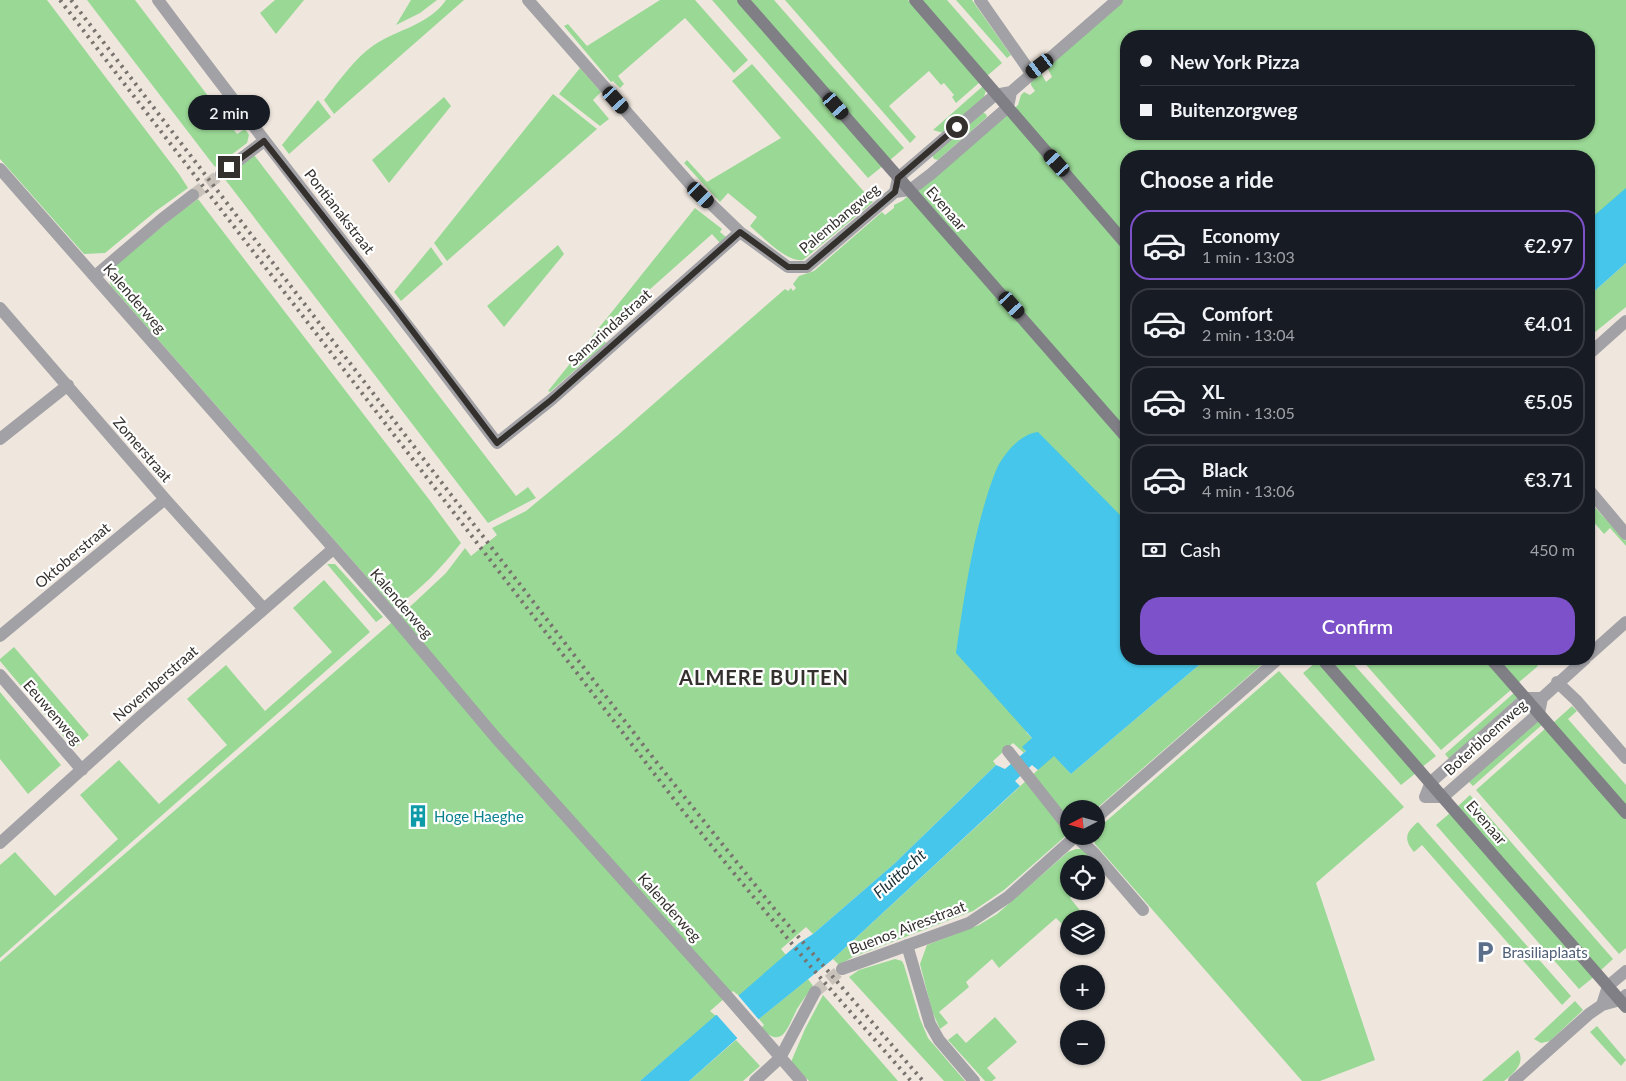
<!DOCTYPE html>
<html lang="en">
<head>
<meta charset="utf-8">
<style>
	:root { --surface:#171b24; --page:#242831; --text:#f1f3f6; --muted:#9ea1a6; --line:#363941; --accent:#7d51c9 }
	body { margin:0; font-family:Lato,sans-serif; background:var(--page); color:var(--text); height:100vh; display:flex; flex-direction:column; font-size:19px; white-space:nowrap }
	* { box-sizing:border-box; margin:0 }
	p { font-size:16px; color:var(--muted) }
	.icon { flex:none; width:28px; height:28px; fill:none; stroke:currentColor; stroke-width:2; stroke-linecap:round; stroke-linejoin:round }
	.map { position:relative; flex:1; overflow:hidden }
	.sheet { position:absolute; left:1120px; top:150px; width:475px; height:515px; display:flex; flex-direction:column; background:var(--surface); border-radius:20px; box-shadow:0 1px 4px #0004 }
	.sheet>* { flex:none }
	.guide { position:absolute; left:1120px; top:30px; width:475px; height:110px; border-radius:20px; box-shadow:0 1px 4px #0004; display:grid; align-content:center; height:110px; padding:0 20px; background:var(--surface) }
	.needle { width:32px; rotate:264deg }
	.controls { position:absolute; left:1060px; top:800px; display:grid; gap:10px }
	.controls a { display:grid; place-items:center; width:45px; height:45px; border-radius:50%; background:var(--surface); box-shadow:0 1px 4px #0004; font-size:25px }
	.end { position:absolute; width:22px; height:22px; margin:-11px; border:6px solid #33302d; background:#fff; box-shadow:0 0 0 2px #fff }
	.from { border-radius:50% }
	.bubble { position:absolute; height:35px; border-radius:18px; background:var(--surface); box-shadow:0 1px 4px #0004; font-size:16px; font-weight:600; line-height:35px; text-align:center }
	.car { position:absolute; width:15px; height:30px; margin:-15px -8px; border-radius:6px; box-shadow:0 0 4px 1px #0007; background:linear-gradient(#222 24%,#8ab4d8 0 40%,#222 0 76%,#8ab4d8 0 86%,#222 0) }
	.guide b { display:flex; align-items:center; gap:18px; height:48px; font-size:19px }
	.guide b+b { border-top:1px solid var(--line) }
	.guide i { width:12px; height:12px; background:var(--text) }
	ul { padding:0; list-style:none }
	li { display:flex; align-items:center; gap:15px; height:70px; margin:0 10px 8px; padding:0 10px; border:2px solid var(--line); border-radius:20px }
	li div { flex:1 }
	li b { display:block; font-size:19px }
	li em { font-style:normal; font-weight:600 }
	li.current { border-color:var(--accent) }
	li>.icon { width:45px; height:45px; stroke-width:1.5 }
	h2 { padding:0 20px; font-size:22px; line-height:60px }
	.pay { display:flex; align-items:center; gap:12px; height:55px; padding:0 20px; font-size:19px }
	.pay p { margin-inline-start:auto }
	.primary-button { display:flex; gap:10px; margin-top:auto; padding:10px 20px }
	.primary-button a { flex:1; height:58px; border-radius:20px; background:var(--accent); color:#fff; font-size:20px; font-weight:600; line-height:58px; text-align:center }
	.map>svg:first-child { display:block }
	.green { fill:#9ad895; fill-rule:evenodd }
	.water { fill:#46c6ea }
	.pier { fill:#efe7de }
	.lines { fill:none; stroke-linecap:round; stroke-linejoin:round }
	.minor-tunnel { stroke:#c9c2bb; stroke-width:12; stroke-dasharray:12 6; stroke-linecap:butt }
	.minor { stroke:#a2a1a6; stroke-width:12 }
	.tertiary { stroke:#a2a1a6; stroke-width:12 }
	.secondary { stroke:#807f86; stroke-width:12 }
	.rail { stroke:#78736e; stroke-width:4; stroke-dasharray:2.5 5; stroke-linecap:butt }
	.route { stroke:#33302d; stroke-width:6 }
	.labels { text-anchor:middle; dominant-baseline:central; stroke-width:4.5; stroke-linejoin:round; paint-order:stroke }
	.street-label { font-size:15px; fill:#33302d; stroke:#fff }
	.culture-label { font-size:15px; fill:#0d838f; stroke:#fff; text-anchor:start }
	.service-label { font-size:15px; fill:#4e5e75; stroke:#fff; text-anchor:start }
	.water-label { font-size:16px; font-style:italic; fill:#1a3036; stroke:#fff }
	.district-label { font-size:20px; font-weight:bold; letter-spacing:1px; fill:#33302d; stroke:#fff }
</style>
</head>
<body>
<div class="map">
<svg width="1626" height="1081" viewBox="0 0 1626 1081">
	<rect width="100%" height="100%" fill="#efe7de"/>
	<!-- green -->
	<path class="green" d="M 0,0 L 47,0 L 179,174 L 188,188 L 156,211 L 105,253 L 84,254 L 0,159 Z
		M 87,0 L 135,0 L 237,134 L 245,129 L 249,135 L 247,143 L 215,167 Z
		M 275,0 L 304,0 L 276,34 L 260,13 Z
		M 411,0 L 437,0 L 420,13 L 396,25 Z
		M 446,0 L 464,0 L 334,114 L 324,100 C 339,81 354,59 374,45 C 398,29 429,25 446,0 Z
		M 660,0 L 695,0 L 748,60 L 734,73 L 685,18 L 618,76 L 624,84 L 620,88 L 613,81 L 611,82 L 564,26 L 568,24 L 587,46 Z
		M 712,0 L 738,0 L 884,165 L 868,178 Z
		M 749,0 L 774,0 L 904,148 L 889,161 Z
		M 785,0 L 908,0 L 980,82 L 956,103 L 952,97 L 954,95 L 944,83 L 941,85 L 929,71 L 889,106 L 916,137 L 910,143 Z
		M 920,0 L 947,0 L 1002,63 L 987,76 Z
		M 956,0 L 972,0 L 1011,55 L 1007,58 Z
		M 1121,0 L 1626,0 L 1626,201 L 1589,234 L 1589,156 L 1126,156 L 1126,643 L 1026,732 L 1032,738 L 1024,753 L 1013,743 L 993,761 L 996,765 L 894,864 L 813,934 L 806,927 L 781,949 L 786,955 L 739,996 L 733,991 L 710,1011 L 716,1016 L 640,1081 L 0,1081 L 0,962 L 414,603 L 446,573 L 465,548 L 471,556 L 497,535 L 492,528 L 526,511 L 618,435 L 785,289 L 788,291 L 791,288 L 793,291 L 796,288 L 793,284 L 799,276 L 814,271 L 882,212 L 885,215 L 894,208 L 894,205 L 902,201 L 1018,105 L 1021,95 L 1024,92 L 1030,95 L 1035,91 L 1031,85 L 1031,82 L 1041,73 L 1046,82 L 1052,77 L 1046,65 ZM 1126,36 L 1589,36 L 1589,134 L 1126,134 Z
		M 752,64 L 873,202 L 803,260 C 787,263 763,237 750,226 L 757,217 L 728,193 L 720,202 L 684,163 L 687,160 L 707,182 L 781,138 L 732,81 Z
		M 580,68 L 601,92 L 593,100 L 609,119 L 600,126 L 559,94 Z
		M 983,86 L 986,90 L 984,97 L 943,133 L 933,130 Z
		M 553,94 L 597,129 L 447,261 L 434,243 Z
		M 444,97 L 451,106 L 389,183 L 372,160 Z
		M 318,100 L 331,117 L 289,154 L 282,145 Z
		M 982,112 L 986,114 L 987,117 L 938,160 L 934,159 L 932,155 Z
		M 254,155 L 516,496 L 528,487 L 536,498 L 488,523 L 224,178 Z
		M 198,199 L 431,502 L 461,543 C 441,568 421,590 394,608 L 111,286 L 108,276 L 113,267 L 180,212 Z
		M 695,208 L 722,229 L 720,232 L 726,237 L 720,243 L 712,234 L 611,324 L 607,318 Z
		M 558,245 L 564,254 L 504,327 L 487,306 Z
		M 431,247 L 443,264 L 401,301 L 394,292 Z
		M 1626,263 L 1626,307 L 1589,337 L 1589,296 Z
		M 606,319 L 613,328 L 602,338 L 606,343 L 550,392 L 548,391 Z
		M 1589,501 L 1626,541 L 1626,546 L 1610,528 L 1604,534 L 1591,519 L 1589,521 Z
		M 327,564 L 335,564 L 383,617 L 376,622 Z
		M 324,580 L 370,632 L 0,958 L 0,865 L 15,852 L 55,896 L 118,839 L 80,795 L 119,760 L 159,804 L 227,745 L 187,699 L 226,665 L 265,711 L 332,652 L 293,608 Z
		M 14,647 L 89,735 L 74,749 L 0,661 L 0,659 Z
		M 1194,659 L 1267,660 L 1096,809 L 1069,809 L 1069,833 L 1004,890 L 973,911 L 853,957 L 839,965 L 833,959 L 1054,755 L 1071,774 L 1199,665 Z
		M 1327,659 L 1349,659 L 1436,756 L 1421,768 Z
		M 1361,659 L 1486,659 L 1512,689 L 1441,750 Z
		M 1497,659 L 1531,659 L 1538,666 L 1518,683 Z
		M 1315,663 L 1324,668 L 1416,773 L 1401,785 L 1303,673 Z
		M 1279,671 L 1404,807 L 1316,883 L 1375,1060 L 1320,1081 L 1302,1081 L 1095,844 L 1093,837 L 1096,836 L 1096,830 Z
		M 0,692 L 61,765 L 28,794 L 0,759 Z
		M 1515,692 L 1518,697 L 1449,759 L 1445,754 Z
		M 1572,706 L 1577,711 L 1568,719 L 1626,785 L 1626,806 L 1553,723 Z
		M 1537,721 L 1543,724 L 1473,786 L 1468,781 Z
		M 1547,727 L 1626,819 L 1626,948 L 1619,954 L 1476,790 Z
		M 1470,795 L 1613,959 L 1600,971 L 1457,807 Z
		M 1450,813 L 1595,976 L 1579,989 L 1436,825 Z
		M 1418,822 L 1571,996 L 1562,1005 L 1422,845 L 1414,852 C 1403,839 1406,832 1418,822 Z
		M 1076,849 L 1082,849 L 1096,864 L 1069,864 L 1069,891 L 1078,891 L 1070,898 L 1087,919 L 1069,919 L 1069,931 L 1056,918 L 999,968 L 992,959 L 966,982 L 969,987 L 939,1012 L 948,1023 L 940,1029 L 932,1011 L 920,964 L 927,945 L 979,925 L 997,914 L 1068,852 Z
		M 895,959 L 902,961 L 904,965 L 920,1019 L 928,1038 L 965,1081 L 944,1081 L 849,977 L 859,970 Z
		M 808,979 L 813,986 C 808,993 802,1001 797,1009 C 788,1026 783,1051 761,1028 L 764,1025 L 759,1019 Z
		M 823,995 L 898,1081 L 809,1081 L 791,1062 L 805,1029 Z
		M 1575,1001 L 1583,1010 L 1550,1041 L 1541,1043 L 1534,1039 Z
		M 995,1017 L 1017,1042 L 987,1068 L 996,1078 L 992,1081 L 985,1081 L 948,1040 L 957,1033 L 966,1043 Z
		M 1597,1026 L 1626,1060 L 1621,1066 L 1590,1032 Z
		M 736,1040 L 760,1066 L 743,1081 L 689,1081 Z
		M 1518,1050 C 1526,1063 1514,1073 1504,1081 L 1482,1081 Z"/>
	<!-- water -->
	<path class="water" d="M 1626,188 L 1626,263 L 1589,296 L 1589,220 Z
		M 1038,432 L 1126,521 L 1126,659 L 1194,659 L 1199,665 L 1071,774 L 1054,756 L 1038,770 L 1032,765 L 1015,781 L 1020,786 L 833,959 L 759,1019 L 689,1081 L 640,1081 L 799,943 L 813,934 L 894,864 L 996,765 L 1005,769 L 1026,751 L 1022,747 L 1032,738 L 956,653 C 963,604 970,554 984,506 C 988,492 992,479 998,466 C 1006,451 1021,434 1038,432 Z"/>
	<!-- pier -->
	<path class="pier" d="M 737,994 L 760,1021 L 739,1040 L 715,1013 Z"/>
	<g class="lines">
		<!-- minor-tunnel -->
		<path class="minor-tunnel" d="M 193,195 L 221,174
			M 815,992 L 842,969"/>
		<!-- minor -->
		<path class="minor" d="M 158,0 C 269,149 385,294 497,443 L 551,400 L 740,232
			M 528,0 L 690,184 L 713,206 L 740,232 L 788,267 L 807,267 L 895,192 L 910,190 L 931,174 L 1008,107 L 1011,92 L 995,95 L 898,178 L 895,192
			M 980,0 L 1031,73
			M 1011,92 L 1117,0
			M 221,174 L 264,141
			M 95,276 L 162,219 L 193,195
			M 0,308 L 165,499 L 264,609
			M 1589,354 L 1626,321
			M 0,439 L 68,385
			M 1589,490 L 1626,534
			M 0,636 L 165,499
			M 1589,655 L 1626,622
			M 0,675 L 82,770
			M 1557,682 L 1576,700 L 1626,758
			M 1526,698 L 1542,698 L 1539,713 L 1443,797 L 1425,797 L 1431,782 Z
			M 1542,698 L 1585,659
			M 1008,751 L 1069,828
			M 1096,818 L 1278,659
			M 1075,836 L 1093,852 L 1143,910
			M 0,843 L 141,716 L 333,549
			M 907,945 L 930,1024 L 939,1040 L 974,1081
			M 842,969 L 969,923 L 1008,897 L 1076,836
			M 755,1081 L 780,1058 L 815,992"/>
		<!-- tertiary -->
		<path class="tertiary" d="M 0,169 L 394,617 L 496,738 L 728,997 L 801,1081
			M 1626,971 L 1608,986 L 1602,1005 L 1620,1000 L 1626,995
			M 1514,1081 L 1589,1014 L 1602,1005"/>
		<!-- secondary -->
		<path class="secondary" d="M 743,0 L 1126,437
			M 915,0 L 1126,244
			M 1322,659 L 1626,1007
			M 1491,659 L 1626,813"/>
		<!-- rail -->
		<path class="rail" d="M 60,0 L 683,811 L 811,967 L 911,1081
			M 71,0 L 654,759 L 776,911 L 923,1081"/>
	</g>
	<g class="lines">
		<!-- route -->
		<path class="route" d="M 229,167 L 264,141 L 396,309 L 497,443 L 551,400 L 740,232 L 788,267 L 807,267 L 895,192 L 898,178 L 957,127"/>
	</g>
	<!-- icons -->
	<defs>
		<symbol id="building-bare" viewBox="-9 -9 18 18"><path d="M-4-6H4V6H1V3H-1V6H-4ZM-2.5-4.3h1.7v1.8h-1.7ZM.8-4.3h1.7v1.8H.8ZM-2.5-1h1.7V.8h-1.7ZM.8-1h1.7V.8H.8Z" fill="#0f9aa8" stroke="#fff" stroke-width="2.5" paint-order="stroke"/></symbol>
		<symbol id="parking-bare" viewBox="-9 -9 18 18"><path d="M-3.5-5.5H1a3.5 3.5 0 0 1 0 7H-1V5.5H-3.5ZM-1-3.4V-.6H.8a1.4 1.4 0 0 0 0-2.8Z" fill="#5c6f8a" stroke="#fff" stroke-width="2.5" paint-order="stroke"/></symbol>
	</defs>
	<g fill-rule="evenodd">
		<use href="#building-bare" x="402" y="800" width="32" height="32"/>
		<use href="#parking-bare" x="1469" y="936" width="32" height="32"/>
	</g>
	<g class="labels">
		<!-- street labels -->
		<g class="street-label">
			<text transform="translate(947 208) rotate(49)">Evenaar</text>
			<text transform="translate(340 211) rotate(52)">Pontianakstraat</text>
			<text transform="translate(839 218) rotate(-40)">Palembangweg</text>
			<text transform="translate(135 298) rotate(49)">Kalenderweg</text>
			<text transform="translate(609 327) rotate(-42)">Samarindastraat</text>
			<text transform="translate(143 449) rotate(49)">Zomerstraat</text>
			<text transform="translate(72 555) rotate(-40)">Oktoberstraat</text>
			<text transform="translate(402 603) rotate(49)">Kalenderweg</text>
			<text transform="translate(155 683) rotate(-41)">Novemberstraat</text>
			<text transform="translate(53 712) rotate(49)">Eeuwenweg</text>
			<text transform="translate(1485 737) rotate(-42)">Boterbloemweg</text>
			<text transform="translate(1487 822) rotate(49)">Evenaar</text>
			<text transform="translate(670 907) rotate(48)">Kalenderweg</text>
			<text transform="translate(907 927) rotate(-21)">Buenos Airesstraat</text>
		</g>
		<!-- culture labels -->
		<g class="culture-label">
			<text x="434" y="816">Hoge Haeghe</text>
		</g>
		<!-- service labels -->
		<g class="service-label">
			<text x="1502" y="952">Brasiliaplaats</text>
		</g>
		<!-- water labels -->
		<g class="water-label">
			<text transform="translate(899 873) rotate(-42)">Fluittocht</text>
		</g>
		<!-- district labels -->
		<g class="district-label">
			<text x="764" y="677">ALMERE BUITEN</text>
		</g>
	</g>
</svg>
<div class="controls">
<a><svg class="needle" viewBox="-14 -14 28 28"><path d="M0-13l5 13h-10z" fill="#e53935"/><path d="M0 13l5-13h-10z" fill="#9ea1a6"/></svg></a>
<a><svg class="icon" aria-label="locate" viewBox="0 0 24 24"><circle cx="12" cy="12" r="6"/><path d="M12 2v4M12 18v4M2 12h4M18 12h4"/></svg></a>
<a><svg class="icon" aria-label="layers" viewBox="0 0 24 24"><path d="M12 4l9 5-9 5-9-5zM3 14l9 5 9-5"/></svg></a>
<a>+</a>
<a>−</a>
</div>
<i class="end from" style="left:957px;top:127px"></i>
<i class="end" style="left:229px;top:167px"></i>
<div class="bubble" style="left:188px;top:95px;width:82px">2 min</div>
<i class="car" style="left:1040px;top:66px;rotate:233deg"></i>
<i class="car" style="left:616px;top:100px;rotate:138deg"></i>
<i class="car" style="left:836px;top:106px;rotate:139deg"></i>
<i class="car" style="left:1057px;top:163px;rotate:318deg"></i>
<i class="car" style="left:701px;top:195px;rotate:134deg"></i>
<i class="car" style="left:1012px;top:305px;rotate:138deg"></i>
<div class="guide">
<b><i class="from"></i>New York Pizza</b>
<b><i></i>Buitenzorgweg</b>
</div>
<section class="sheet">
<h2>Choose a ride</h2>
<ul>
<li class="current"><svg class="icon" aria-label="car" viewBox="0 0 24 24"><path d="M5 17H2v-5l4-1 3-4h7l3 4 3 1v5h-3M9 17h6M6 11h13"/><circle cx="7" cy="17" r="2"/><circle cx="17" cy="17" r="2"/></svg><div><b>Economy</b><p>1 min · 13:03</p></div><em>€2.97</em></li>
<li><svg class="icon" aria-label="car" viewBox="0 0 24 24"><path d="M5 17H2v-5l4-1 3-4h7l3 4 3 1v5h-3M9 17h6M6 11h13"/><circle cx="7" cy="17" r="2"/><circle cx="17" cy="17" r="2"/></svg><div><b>Comfort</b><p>2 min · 13:04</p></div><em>€4.01</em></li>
<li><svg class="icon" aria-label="car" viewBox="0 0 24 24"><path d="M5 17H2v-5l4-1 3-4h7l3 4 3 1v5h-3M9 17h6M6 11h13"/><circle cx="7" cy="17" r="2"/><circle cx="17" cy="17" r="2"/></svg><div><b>XL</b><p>3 min · 13:05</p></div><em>€5.05</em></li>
<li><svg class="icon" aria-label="car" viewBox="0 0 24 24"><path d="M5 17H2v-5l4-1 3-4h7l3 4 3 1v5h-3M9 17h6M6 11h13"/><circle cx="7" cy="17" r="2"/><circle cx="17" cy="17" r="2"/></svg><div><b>Black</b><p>4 min · 13:06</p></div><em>€3.71</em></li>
</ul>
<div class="pay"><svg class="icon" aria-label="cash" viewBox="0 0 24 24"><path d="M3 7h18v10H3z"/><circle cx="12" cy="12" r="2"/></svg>Cash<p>450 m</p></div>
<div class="primary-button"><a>Confirm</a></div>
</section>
</div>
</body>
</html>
